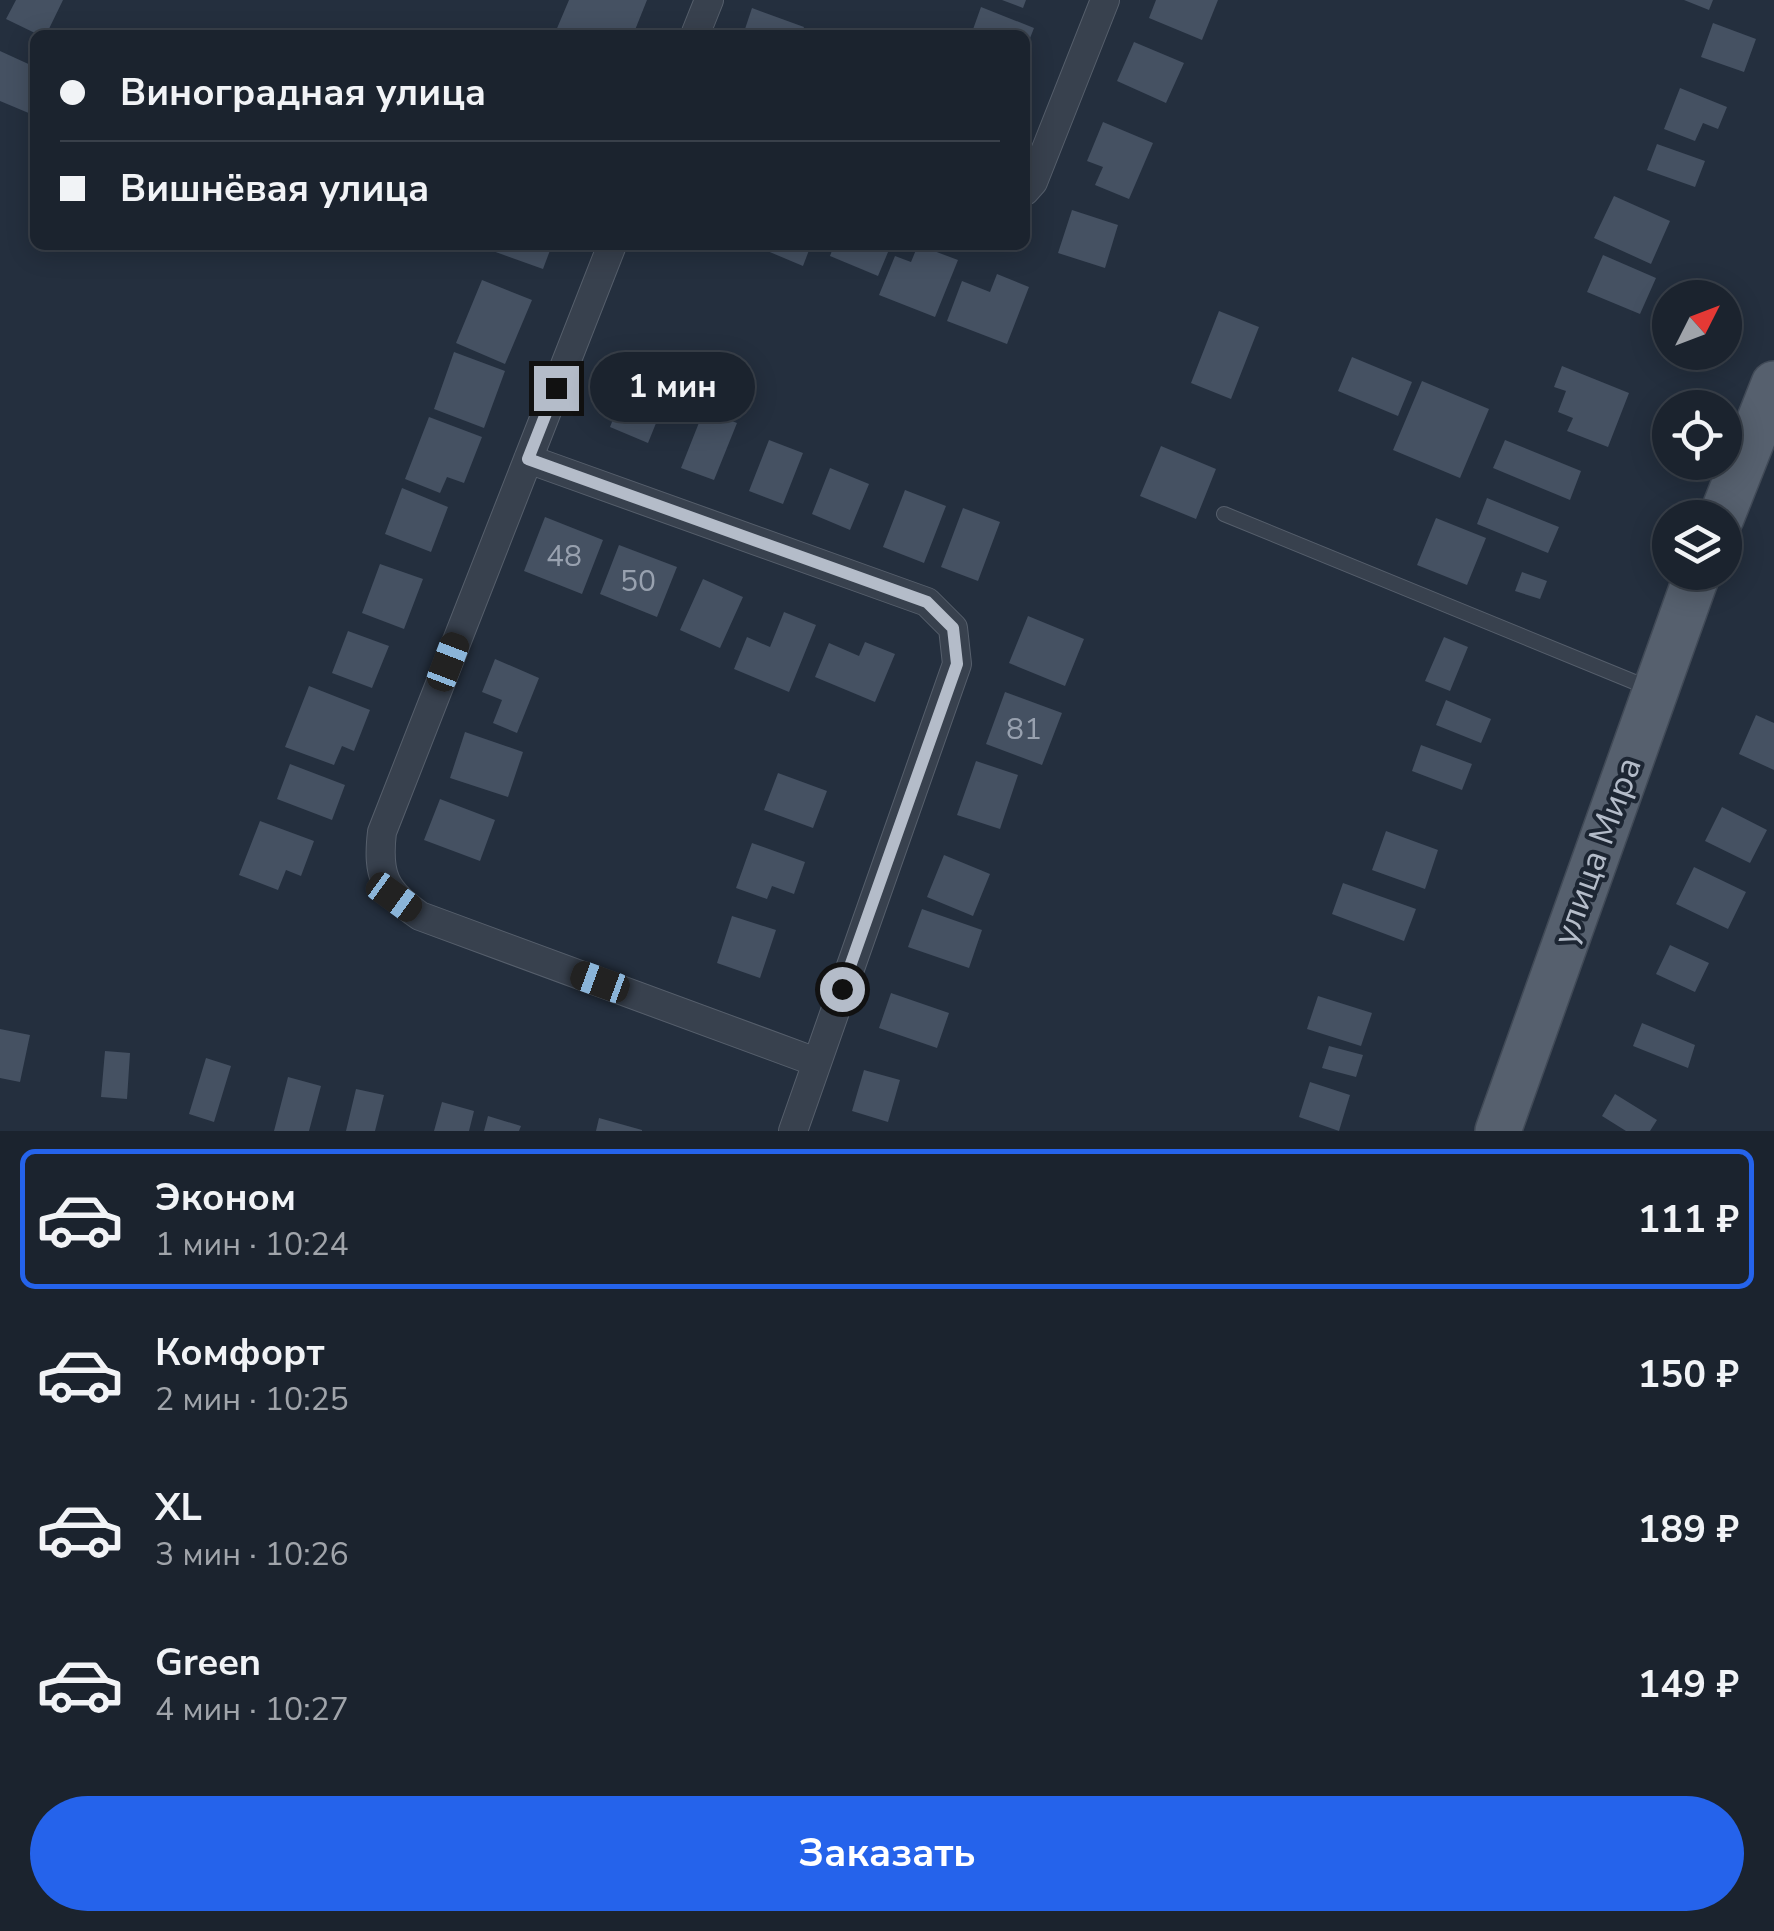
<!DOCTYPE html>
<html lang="ru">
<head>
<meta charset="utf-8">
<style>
	:root { --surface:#1b232e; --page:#282f3a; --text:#f1f3f6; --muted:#a0a4aa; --line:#39404a; --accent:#2563eb }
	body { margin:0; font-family:"Nunito Sans",sans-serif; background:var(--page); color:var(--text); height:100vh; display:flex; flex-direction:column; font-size:38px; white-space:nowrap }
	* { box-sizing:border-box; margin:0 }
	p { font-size:32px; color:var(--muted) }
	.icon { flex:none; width:55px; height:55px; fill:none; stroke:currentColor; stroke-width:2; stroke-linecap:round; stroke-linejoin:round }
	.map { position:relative; height:1131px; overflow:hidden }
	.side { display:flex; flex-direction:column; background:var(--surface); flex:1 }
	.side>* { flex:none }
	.top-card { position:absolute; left:30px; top:30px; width:1000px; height:220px; border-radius:15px; box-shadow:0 5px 25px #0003,0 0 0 2px var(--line); display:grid; align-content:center; height:220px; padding:0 30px; background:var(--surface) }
	.needle { width:65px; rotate:48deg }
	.tools { position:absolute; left:1652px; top:280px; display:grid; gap:20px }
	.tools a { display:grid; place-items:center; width:90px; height:90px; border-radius:50%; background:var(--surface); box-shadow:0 5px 25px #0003,0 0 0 2px var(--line); font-size:50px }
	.end { position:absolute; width:45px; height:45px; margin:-22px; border:12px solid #b4bcc9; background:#111; box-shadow:0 0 0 5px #111 }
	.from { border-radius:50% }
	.bubble { position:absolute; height:70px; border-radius:35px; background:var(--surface); box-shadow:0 5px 25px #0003,0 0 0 2px var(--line); font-size:32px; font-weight:700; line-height:70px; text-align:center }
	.car { position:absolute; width:30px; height:60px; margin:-30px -15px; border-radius:12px; box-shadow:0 0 8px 2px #0007; background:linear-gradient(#222 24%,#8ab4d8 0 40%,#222 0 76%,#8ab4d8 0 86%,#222 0) }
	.top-card b { display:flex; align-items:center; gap:35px; height:95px; font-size:38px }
	.top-card b+b { border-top:2px solid var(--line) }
	.top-card i { width:25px; height:25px; background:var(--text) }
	ul { padding:18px 0 0; list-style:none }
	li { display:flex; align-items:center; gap:30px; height:140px; margin:0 20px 15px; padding:0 10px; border:5px solid transparent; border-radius:15px }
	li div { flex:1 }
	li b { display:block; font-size:38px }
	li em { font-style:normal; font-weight:700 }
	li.current { border-color:var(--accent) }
	li>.icon { width:90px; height:90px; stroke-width:1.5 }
	.button { display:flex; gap:20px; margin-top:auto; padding:20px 30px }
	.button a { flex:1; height:115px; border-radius:60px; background:var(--accent); color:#fff; font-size:40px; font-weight:700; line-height:115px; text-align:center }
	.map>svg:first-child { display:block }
	.building { fill:#455162 }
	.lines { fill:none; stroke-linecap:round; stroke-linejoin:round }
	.service-casing { stroke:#565f6c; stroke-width:16 }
	.minor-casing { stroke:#565f6c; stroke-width:30 }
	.primary-casing { stroke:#414a57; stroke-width:48 }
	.service { stroke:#38414e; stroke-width:14 }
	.minor { stroke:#38414e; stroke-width:28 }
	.primary { stroke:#56606e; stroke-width:45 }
	.route { stroke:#b4bcc9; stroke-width:12 }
	.labels { text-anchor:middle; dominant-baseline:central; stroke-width:8; stroke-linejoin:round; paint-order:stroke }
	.number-label { font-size:30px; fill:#98a1af }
	.street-label { font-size:35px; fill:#b4bcc9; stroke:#1d2633 }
</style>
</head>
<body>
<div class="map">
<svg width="1774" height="1131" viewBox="0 0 1774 1131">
	<rect width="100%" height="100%" fill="#242f3e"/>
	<!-- building -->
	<path class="building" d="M 16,0 L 63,0 L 46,35 L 39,35 L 6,19 Z
		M 569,0 L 647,0 L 633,35 L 559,35 L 555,33 Z
		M 1002,0 L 1026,0 L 1023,8 Z
		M 1156,0 L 1218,0 L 1202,40 L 1149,18 Z
		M 1684,0 L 1713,0 L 1709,10 Z
		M 981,7 L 1034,28 L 1025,51 L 1025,35 L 971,35 Z
		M 752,8 L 804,27 L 801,35 L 743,35 Z
		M 1713,23 L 1756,39 L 1744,72 L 1701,57 Z
		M 1134,42 L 1184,63 L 1166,103 L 1117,81 Z
		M 0,51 L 35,67 L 35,105 L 31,114 L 0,101 Z
		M 1680,88 L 1727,107 L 1718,129 L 1703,123 L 1695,141 L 1664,129 Z
		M 1103,122 L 1153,143 L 1129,199 L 1095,185 L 1103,167 L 1087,161 Z
		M 1657,144 L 1705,161 L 1695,187 L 1647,170 Z
		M 1614,196 L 1670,221 L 1651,264 L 1594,238 Z
		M 1072,210 L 1118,225 L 1105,268 L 1058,253 Z
		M 492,245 L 552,245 L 543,269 L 490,250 Z
		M 753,245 L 811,245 L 803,266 Z
		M 834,245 L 891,245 L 878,276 L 830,256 Z
		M 918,245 L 958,260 L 935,317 L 879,295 L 895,256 L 911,262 Z
		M 1603,255 L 1656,278 L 1640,314 L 1587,292 Z
		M 997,274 L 1029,287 L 1007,344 L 947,321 L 962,281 L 990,292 Z
		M 482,280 L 532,300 L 505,364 L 456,343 Z
		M 1219,311 L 1259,327 L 1231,399 L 1191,383 Z
		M 454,352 L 505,371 L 484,428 L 434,409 Z
		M 1352,357 L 1412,382 L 1398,416 L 1338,391 Z
		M 1562,366 L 1629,393 L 1608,447 L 1567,431 L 1573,418 L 1558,412 L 1566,391 L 1554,387 Z
		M 630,376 L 669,391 L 648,443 L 610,427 Z
		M 1422,381 L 1489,409 L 1460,478 L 1393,450 Z
		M 704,410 L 737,423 L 714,480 L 681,468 Z
		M 429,417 L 482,437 L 464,483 L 447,477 L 440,493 L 405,479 Z
		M 769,440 L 803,453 L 783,504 L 749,491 Z
		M 1505,440 L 1581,471 L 1570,500 L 1493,468 Z
		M 1161,446 L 1216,469 L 1196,519 L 1140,496 Z
		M 830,468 L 869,484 L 850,530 L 812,514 Z
		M 402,488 L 448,507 L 431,552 L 385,534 Z
		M 905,490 L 946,506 L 924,563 L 883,547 Z
		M 1487,498 L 1559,527 L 1548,553 L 1477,524 Z
		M 963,508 L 1000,522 L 978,581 L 941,567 Z
		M 545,517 L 603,540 L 582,594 L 524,571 Z
		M 1436,518 L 1486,538 L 1467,585 L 1417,565 Z
		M 619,545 L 677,567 L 657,617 L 600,594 Z
		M 380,564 L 423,579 L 404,629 L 362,613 Z
		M 1522,572 L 1547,581 L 1540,599 L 1515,591 Z
		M 703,579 L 743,597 L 720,648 L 680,630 Z
		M 784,612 L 816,625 L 789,692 L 734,669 L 747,637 L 770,647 Z
		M 1028,616 L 1084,639 L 1065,686 L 1009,663 Z
		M 348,631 L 389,646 L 372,688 L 332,673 Z
		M 1444,637 L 1468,647 L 1450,691 L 1425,681 Z
		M 865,642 L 895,654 L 875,702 L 815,677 L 829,643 L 859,656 Z
		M 495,659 L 539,678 L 517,733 L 493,723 L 502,700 L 482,692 Z
		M 309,686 L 370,710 L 354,751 L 342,746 L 334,765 L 285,747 Z
		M 1005,692 L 1062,713 L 1042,765 L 986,744 Z
		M 1446,700 L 1491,719 L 1481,743 L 1436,725 Z
		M 1756,715 L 1774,723 L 1774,770 L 1739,754 Z
		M 465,732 L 523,752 L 508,797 L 450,778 Z
		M 1421,745 L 1472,764 L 1462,790 L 1412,771 Z
		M 976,761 L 1018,775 L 1000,829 L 957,815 Z
		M 290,764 L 345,785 L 332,820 L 277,799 Z
		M 778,773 L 827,791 L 813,828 L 764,810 Z
		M 440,799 L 495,820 L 480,861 L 424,840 Z
		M 1722,807 L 1767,830 L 1750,863 L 1705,841 Z
		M 260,821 L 314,841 L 301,876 L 286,870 L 278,890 L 239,875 Z
		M 1386,831 L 1438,850 L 1425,889 L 1372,870 Z
		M 752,843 L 805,862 L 794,894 L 772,886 L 767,899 L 736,888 Z
		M 944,855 L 990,874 L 973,916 L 927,897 Z
		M 1694,867 L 1746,892 L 1728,929 L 1676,904 Z
		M 1343,883 L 1416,909 L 1404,941 L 1332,914 Z
		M 922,909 L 982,930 L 969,968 L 908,947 Z
		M 732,916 L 776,930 L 760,978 L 717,963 Z
		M 1670,945 L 1709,963 L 1695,992 L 1656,974 Z
		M 891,993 L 949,1013 L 937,1048 L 879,1028 Z
		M 1318,996 L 1372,1013 L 1361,1046 L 1307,1029 Z
		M 1642,1023 L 1695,1045 L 1688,1068 L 1633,1046 Z
		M 0,1029 L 30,1035 L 20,1082 L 0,1078 Z
		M 1329,1046 L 1363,1055 L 1356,1077 L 1322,1068 Z
		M 105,1051 L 130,1053 L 127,1099 L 101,1097 Z
		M 206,1058 L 231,1066 L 214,1122 L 189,1114 Z
		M 864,1070 L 900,1080 L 888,1122 L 852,1111 Z
		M 288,1077 L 321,1086 L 309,1131 L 274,1131 Z
		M 1310,1082 L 1350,1095 L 1339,1131 L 1299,1117 Z
		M 356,1089 L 384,1095 L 375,1131 L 346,1131 Z
		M 1615,1094 L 1657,1120 L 1650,1131 L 1626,1131 L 1602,1116 Z
		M 442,1102 L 474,1111 L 469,1131 L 434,1131 Z
		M 488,1116 L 521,1126 L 519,1131 L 484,1131 Z
		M 599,1118 L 642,1130 L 642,1131 L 596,1131 Z"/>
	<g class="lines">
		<defs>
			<path id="service" d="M 1224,514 L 1649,688"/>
			<path id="minor" d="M 695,35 L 709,0
				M 1025,191 L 1033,182 L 1105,0
				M 612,245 L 382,832 C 377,875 384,891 420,916 L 816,1062
				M 528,459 L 927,602 L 953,628 L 957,664 L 793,1131"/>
			<path id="primary" d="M 1721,518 L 1774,384
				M 1498,1131 L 1698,572"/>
		</defs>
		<!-- service casing -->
		<use href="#service" class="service-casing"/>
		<!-- minor casing -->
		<use href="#minor" class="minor-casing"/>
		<!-- primary casing -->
		<use href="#primary" class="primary-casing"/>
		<!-- service -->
		<use href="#service" class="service"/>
		<!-- minor -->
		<use href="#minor" class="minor"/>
		<!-- primary -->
		<use href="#primary" class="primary"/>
	</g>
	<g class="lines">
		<!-- route -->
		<path class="route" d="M 556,388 L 528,459 L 927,602 L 953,628 L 957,664 L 842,989"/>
	</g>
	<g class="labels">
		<!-- number labels -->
		<g class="number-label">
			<text x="564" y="556">48</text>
			<text x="638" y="581">50</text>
			<text x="1024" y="729">81</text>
		</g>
		<!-- street labels -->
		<g class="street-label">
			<text transform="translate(1597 851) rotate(-70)">улица Мира</text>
		</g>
	</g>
</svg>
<div class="tools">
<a><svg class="needle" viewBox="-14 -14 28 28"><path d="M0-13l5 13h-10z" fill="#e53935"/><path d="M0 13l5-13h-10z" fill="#a0a4aa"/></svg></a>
<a><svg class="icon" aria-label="locate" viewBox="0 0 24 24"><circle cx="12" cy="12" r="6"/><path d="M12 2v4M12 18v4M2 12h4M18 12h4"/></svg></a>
<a><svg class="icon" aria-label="layers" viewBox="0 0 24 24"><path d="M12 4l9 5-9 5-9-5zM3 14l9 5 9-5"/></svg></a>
</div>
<i class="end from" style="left:842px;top:989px"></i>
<i class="end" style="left:556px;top:388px"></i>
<div class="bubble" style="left:590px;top:352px;width:165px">1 мин</div>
<i class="car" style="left:448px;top:662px;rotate:21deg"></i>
<i class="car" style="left:394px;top:897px;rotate:126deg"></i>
<i class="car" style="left:600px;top:982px;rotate:290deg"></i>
<div class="top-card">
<b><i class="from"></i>Виноградная улица</b>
<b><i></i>Вишнёвая улица</b>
</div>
</div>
<section class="side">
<ul>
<li class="current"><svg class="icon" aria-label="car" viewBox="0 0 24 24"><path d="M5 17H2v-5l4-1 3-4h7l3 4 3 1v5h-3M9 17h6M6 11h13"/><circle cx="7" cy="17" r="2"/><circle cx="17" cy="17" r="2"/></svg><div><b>Эконом</b><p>1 мин · 10:24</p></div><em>111 ₽</em></li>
<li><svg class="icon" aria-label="car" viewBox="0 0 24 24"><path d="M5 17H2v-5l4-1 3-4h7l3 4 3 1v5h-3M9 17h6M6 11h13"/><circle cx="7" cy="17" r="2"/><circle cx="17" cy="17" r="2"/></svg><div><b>Комфорт</b><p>2 мин · 10:25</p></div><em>150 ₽</em></li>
<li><svg class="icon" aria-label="car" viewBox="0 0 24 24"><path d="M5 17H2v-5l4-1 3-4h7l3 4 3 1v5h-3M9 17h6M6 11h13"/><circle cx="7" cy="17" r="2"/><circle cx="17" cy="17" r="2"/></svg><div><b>XL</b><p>3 мин · 10:26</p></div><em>189 ₽</em></li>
<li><svg class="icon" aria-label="car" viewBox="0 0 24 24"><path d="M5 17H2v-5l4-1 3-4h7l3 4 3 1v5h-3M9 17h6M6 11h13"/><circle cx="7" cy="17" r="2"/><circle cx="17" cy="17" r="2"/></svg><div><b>Green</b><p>4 мин · 10:27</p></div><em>149 ₽</em></li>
</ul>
<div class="button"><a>Заказать</a></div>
</section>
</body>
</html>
